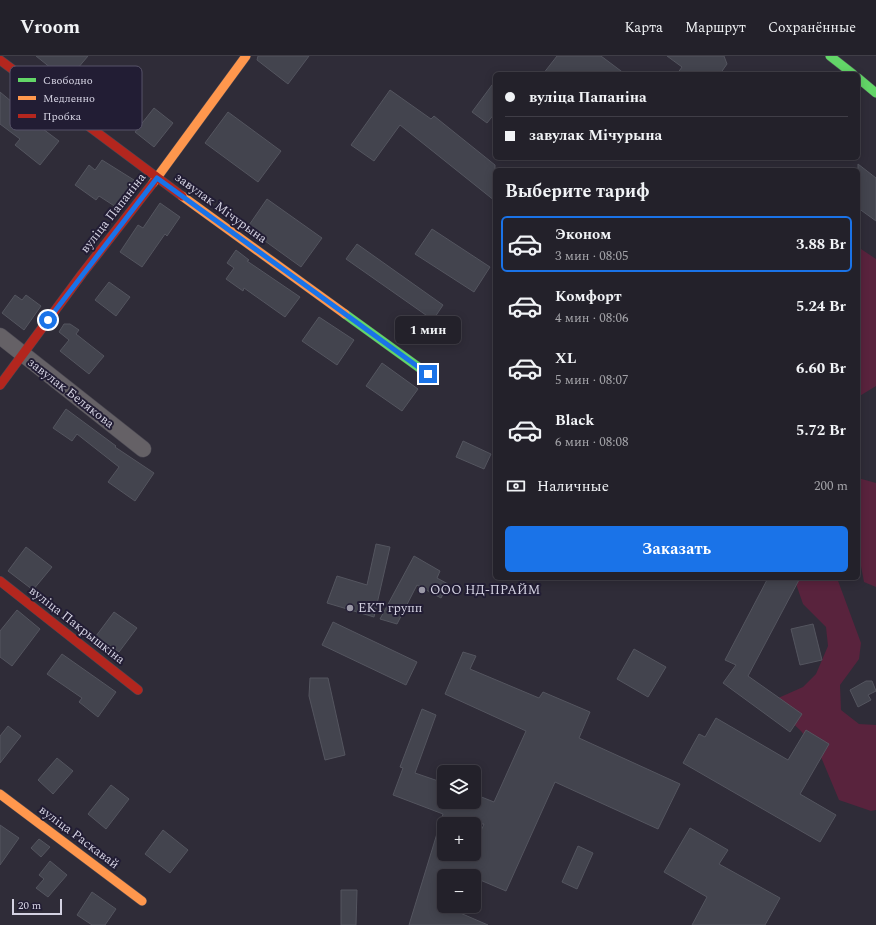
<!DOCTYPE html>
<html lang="ru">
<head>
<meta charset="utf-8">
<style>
	:root { --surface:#23212a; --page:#2b2932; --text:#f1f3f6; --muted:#a3a3a8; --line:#403e47; --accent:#1a73e8 }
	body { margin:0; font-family:Spectral,serif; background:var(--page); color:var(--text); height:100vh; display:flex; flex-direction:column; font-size:15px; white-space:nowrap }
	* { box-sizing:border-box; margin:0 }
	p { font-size:13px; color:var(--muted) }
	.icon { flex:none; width:22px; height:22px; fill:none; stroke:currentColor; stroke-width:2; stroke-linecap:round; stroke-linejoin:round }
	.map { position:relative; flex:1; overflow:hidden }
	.sheet { position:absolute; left:493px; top:112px; width:367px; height:412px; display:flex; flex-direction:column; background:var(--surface); border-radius:6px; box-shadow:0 2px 10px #0003,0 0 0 1px var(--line) }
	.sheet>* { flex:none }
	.top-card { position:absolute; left:493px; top:16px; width:367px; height:88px; border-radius:6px; box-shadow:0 2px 10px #0003,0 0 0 1px var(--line); display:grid; align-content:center; height:88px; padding:0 12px; background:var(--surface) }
	.buttons { position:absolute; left:437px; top:709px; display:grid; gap:8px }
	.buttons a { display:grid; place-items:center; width:44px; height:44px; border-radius:6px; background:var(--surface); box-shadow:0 2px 10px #0003,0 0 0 1px var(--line); font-size:20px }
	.scale { position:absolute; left:12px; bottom:10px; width:50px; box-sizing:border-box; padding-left:4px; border:2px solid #d4d2e2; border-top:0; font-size:11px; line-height:14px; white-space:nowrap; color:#d4d2e2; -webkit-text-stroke:3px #221d34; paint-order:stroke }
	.end { position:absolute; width:18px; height:18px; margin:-9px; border:5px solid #1a73e8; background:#fff; box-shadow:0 0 0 2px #fff }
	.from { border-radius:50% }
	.bubble { position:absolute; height:28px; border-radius:6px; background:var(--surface); box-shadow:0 2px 10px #0003,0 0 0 1px var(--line); font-size:13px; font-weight:700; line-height:28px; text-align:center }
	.top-card b { display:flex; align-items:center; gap:14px; height:38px; font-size:15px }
	.top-card b+b { border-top:1px solid var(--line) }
	.top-card i { width:10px; height:10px; background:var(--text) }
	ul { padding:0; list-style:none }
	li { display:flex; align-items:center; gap:12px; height:56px; margin:0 8px 6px; padding:0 4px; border:2px solid transparent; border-radius:6px }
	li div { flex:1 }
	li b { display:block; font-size:15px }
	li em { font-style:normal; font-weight:700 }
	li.current { border-color:var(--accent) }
	li>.icon { width:36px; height:36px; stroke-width:1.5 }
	h2 { padding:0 12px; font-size:18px; line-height:48px }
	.pay { display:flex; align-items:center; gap:10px; height:44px; padding:0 12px; font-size:15px }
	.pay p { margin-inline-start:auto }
	.button { display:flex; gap:8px; margin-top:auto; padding:8px 12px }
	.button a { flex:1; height:46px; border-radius:6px; background:var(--accent); color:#fff; font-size:16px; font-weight:700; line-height:46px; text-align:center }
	header { display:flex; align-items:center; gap:24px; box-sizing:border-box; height:56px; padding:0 20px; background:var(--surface); border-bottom:1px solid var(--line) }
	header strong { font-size:19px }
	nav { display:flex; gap:22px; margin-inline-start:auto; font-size:14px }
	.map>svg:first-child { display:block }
	.green { fill:#59233d }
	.building { fill:#43444e; stroke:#54555f; fill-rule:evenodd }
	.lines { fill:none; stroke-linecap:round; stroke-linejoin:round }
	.street-casing { stroke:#4a4752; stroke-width:17 }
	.fast-casing { stroke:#4a4752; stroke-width:10 }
	.slow-casing { stroke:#4a4752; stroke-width:10 }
	.jam-casing { stroke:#4a4752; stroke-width:10 }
	.street { stroke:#656166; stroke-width:16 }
	.fast { stroke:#63d668; stroke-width:9 }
	.slow { stroke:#ff974d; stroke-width:9 }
	.jam { stroke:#b3261e; stroke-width:9 }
	.route { stroke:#1a73e8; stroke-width:5 }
	.poi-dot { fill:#9a98a6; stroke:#221d34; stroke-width:1.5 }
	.labels { text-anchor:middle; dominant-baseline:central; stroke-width:4; stroke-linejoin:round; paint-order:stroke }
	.street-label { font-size:13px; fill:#d4d2e2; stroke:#221d34 }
	.poi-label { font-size:13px; fill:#d4d2e2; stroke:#221d34; text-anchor:start }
	.key { fill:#221d34; stroke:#575368; stroke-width:1 }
	.key-label { font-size:11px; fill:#d4d2e2 }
</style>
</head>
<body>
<header>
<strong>Vroom</strong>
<nav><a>Карта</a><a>Маршрут</a><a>Сохранённые</a></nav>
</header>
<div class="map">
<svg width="876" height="869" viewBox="0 0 876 869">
	<rect width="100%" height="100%" fill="#2f2c38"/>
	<!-- green -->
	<path class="green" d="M 858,191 L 876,203 L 876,330 L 858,341 Z
		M 858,422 L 876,427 L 876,531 L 864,526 L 858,494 Z
		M 794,522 L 837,522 L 861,587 L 859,603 L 840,629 L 841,654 L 859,668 L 876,669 L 876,754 L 871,755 L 839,744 L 821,701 L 801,675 L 781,656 L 776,643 L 803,631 L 816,618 L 828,590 L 826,571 L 803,548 Z"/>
	<!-- building -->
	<path class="building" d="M 36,0 L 88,0 L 67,25 Z
		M 258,0 L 309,0 L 288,28 L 257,4 Z
		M 557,0 L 601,0 L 625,18 L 543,18 Z
		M 667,0 L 724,0 L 727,8 L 720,18 L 677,18 L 682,11 Z
		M 495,25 L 495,57 L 487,67 L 472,56 Z
		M 390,34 L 431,63 L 434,60 L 495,109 L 495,145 L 400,69 L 374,105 L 351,89 Z
		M 0,36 L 12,46 L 20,36 L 33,47 L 26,55 L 46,69 L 43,73 L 59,85 L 40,109 L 15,89 L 20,83 L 0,68 Z
		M 154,52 L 173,67 L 154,91 L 135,76 Z
		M 228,56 L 281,95 L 258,126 L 205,87 Z
		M 102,104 L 134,124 L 116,151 L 99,140 L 96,144 L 75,129 L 89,109 L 95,114 Z
		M 858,108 L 876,122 L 876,165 L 858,152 Z
		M 267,143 L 322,182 L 301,211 L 247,172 Z
		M 160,147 L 180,161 L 167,180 L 165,178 L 142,211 L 120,196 L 138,169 L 143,172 Z
		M 432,173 L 490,211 L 474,236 L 415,198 Z
		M 357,188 L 443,249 L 433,264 L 346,203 Z
		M 236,194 L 249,204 L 247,205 L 300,241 L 285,261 L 244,232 L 243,235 L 226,223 L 234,212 L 227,207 Z
		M 109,226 L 130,241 L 116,260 L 95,244 Z
		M 15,239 L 22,244 L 26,239 L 41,250 L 24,274 L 2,257 Z
		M 319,261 L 354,284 L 337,309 L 302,285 Z
		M 64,268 L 70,268 L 79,274 L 76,278 L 104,300 L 89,318 L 60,295 L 69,284 L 59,276 Z
		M 382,307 L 418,333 L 402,355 L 366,330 Z
		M 66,353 L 116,390 L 115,391 L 154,417 L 135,445 L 108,426 L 119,411 L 77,378 L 72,385 L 53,372 Z
		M 463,385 L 491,398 L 484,413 L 456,401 Z
		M 376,488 L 390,491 L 374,561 L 327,547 L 337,520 L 367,529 Z
		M 26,491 L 52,511 L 33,534 L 8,515 Z
		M 414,500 L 440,515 L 437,522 L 448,528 L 441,542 L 417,529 L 397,568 L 380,563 Z
		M 768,522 L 800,522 L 748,620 L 802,658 L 790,676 L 723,627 L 736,609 L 725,604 Z
		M 17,554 L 40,573 L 12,610 L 0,601 L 0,575 Z
		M 114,556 L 137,572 L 119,596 L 96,580 Z
		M 333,566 L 417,606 L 406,629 L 322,589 Z
		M 813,568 L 822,604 L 800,609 L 791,573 Z
		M 634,593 L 666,611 L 648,641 L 617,623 Z
		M 463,596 L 476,600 L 470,613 L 539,642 L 543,636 L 590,656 L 579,682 L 680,728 L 658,773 L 555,726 L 506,835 L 459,815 L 457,820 L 444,820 L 444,850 L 488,869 L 409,869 L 443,758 L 393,739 L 403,712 L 400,711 L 422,653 L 436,659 L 415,717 L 444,727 L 444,746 L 474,746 L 474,738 L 494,746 L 526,675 L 445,638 ZM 444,768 L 484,768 L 474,791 L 474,798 L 444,798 Z
		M 62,598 L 116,636 L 98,661 L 79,646 L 82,642 L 47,618 Z
		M 310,622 L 328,622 L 345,699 L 325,704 L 309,640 Z
		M 866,625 L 872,625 L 876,635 L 868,639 L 871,644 L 858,651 L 850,634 Z
		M 716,662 L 788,704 L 806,674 L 829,688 L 800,738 L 836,759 L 820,786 L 683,707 L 699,678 L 705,681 Z
		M 8,670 L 21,680 L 0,707 L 0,680 Z
		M 57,702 L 73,715 L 53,738 L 38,724 Z
		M 111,729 L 129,743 L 106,773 L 88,758 Z
		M 0,769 L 19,782 L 0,809 Z
		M 690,772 L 728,794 L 719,808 L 780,842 L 765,869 L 692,869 L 707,841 L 664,816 Z
		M 163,774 L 188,794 L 170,817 L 145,798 Z
		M 39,783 L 50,791 L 41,801 L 31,792 Z
		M 578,790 L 593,797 L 577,833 L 562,826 Z
		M 50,805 L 67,819 L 48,841 L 36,832 L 44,823 L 39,819 Z
		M 341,834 L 357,834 L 356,869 L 341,869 Z
		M 92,836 L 116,853 L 105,869 L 92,869 L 77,859 Z"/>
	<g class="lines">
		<defs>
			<path id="street" d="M 0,280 L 143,393"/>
			<path id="fast" d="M 830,0 L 853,18
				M 858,22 L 876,37
				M 345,258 L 428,318"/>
			<path id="slow" d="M 153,127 L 246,0
				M 182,140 L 345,258
				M 0,738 L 142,845"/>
			<path id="jam" d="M 0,4 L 182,140
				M 0,329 L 82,218 L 153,127
				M 0,525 L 138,634"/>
		</defs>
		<!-- street casing -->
		<use href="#street" class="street-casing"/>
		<!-- fast casing -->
		<use href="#fast" class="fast-casing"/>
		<!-- slow casing -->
		<use href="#slow" class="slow-casing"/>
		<!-- jam casing -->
		<use href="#jam" class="jam-casing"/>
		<!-- street -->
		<use href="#street" class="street"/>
		<!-- fast -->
		<use href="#fast" class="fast"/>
		<!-- slow -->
		<use href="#slow" class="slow"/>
		<!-- jam -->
		<use href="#jam" class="jam"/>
	</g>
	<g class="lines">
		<!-- route -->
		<path class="route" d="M 48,264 L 157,122 L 428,318"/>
	</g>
	<!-- markers -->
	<g class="poi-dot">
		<circle cx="422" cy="534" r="4"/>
		<circle cx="350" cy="552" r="4"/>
	</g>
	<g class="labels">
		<!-- street labels -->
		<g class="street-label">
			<text transform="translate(221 152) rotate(36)">завулак Мічурына</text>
			<text transform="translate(113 157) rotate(-52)">вуліца Папаніна</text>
			<text transform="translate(71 337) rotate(38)">завулак Белякова</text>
			<text transform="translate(77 569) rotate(38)">вуліца Пакрышкіна</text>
			<text transform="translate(79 781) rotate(37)">вуліца Раскавай</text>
		</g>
		<!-- poi labels -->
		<g class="poi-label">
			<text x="430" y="534">ООО НД-ПРАЙМ</text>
			<text x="358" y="552">ЕКТ групп</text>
		</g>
	</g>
	<!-- legend -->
	<rect x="10" y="10" width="132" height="64" rx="6" class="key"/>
	<rect x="18" y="22" width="18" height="4" fill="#63d668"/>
	<rect x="18" y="40" width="18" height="4" fill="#ff974d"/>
	<rect x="18" y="58" width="18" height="4" fill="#b3261e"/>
	<g class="key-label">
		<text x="43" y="28">Свободно</text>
		<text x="43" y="46">Медленно</text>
		<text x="43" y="64">Пробка</text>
	</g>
</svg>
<div class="buttons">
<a><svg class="icon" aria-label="layers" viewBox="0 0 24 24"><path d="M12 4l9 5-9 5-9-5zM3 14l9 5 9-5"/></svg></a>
<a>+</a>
<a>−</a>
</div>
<div class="scale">20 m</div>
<i class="end from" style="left:48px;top:264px"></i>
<i class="end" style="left:428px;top:318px"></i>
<div class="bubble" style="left:395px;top:260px;width:66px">1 мин</div>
<div class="top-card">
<b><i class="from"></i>вуліца Папаніна</b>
<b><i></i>завулак Мічурына</b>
</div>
<section class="sheet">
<h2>Выберите тариф</h2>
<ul>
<li class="current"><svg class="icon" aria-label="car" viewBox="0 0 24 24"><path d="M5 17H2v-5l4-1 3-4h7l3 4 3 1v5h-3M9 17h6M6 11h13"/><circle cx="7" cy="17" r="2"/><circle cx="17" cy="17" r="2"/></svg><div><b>Эконом</b><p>3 мин · 08:05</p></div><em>3.88 Br</em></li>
<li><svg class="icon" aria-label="car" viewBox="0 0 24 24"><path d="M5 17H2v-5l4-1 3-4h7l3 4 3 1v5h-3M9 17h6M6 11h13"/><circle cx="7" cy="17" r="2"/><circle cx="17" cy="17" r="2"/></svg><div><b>Комфорт</b><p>4 мин · 08:06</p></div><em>5.24 Br</em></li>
<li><svg class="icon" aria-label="car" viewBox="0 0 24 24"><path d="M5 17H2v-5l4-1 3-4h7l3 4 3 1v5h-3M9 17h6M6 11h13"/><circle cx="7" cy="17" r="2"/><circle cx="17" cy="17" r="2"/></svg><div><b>XL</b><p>5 мин · 08:07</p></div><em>6.60 Br</em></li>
<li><svg class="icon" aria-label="car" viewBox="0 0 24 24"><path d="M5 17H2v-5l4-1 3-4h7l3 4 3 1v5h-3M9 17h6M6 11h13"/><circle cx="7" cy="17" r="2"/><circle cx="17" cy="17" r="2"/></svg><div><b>Black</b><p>6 мин · 08:08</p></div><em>5.72 Br</em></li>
</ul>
<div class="pay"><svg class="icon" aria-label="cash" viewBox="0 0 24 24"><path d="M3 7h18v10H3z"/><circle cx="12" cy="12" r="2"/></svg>Наличные<p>200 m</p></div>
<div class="button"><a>Заказать</a></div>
</section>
</div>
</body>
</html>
